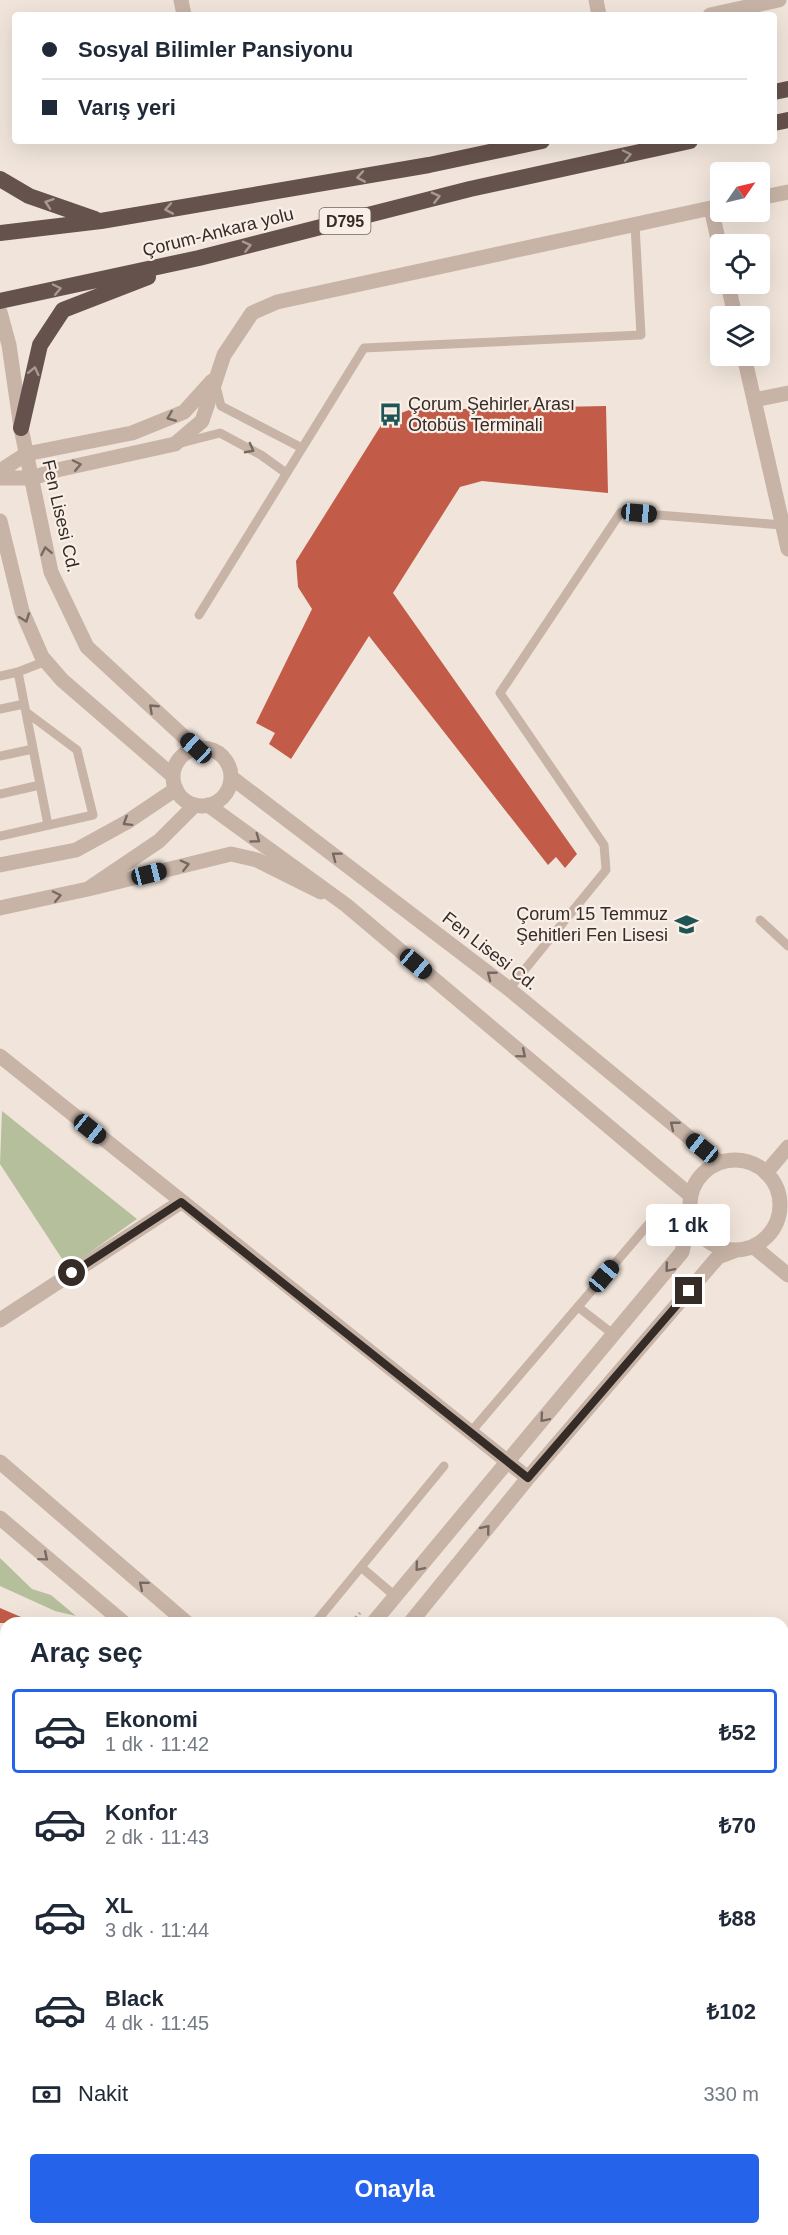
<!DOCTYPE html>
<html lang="tr">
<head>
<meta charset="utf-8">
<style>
	:root { --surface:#fff; --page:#f2f2f3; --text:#1f2937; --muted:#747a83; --line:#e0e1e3; --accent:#2563eb }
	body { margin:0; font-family:Arial,sans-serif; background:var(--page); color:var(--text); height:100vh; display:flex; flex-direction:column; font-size:22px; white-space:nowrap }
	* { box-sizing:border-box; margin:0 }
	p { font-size:20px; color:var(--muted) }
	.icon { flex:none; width:33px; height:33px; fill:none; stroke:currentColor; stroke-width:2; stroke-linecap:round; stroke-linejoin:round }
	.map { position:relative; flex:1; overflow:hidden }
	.panel { position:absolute; left:0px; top:1617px; width:789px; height:618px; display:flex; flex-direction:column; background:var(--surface); border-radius:18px 18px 0 0; box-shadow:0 6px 24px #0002 }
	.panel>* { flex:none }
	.banner { position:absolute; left:12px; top:12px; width:765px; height:132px; border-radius:6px; box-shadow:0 6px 24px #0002; display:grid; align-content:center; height:132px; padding:0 30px; background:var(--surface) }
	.needle { width:39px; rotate:56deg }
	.fabs { position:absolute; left:710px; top:162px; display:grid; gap:12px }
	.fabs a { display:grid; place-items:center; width:60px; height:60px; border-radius:6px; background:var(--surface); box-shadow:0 6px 24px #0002; font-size:30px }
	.end { position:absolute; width:27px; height:27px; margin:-14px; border:8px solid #352b27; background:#fff; box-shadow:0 0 0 3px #fff }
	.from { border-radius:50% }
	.bubble { position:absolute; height:42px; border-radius:6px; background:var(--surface); box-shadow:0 6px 24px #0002; font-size:20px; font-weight:700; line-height:42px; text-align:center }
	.car { position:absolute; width:18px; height:36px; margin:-18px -9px; border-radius:8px; box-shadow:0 0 4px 2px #0007; background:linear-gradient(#222 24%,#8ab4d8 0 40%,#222 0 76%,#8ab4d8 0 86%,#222 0) }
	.banner b { display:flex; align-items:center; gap:21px; height:57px; font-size:22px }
	.banner b+b { border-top:2px solid var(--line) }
	.banner i { width:15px; height:15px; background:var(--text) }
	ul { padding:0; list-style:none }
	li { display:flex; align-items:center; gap:18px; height:84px; margin:0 12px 9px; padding:0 18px; border:3px solid transparent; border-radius:6px }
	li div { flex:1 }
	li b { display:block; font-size:22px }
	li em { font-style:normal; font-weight:700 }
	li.on { border-color:var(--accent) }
	li>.icon { width:54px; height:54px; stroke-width:1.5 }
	h2 { padding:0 30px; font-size:27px; line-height:72px }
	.pay { display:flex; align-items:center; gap:15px; height:66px; padding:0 30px; font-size:22px }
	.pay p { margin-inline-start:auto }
	.button { display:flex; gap:12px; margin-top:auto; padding:12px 30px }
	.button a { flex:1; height:69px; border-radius:6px; background:var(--accent); color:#fff; font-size:24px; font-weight:700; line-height:69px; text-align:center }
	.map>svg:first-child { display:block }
	.green { fill:#b6bf9b }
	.building { fill:#c25c48 }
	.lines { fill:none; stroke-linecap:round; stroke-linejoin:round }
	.path { stroke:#b49e92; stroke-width:3; stroke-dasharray:3 3; stroke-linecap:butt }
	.service { stroke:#c8b4a7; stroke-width:9 }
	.minor { stroke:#c8b4a7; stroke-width:15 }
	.tertiary { stroke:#c8b4a7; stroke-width:15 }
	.secondary { stroke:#9c8379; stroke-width:15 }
	.trunk { stroke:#66524c; stroke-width:16 }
	.oneway { stroke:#a89992 }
	.oneway2 { stroke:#776961 }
	.route { stroke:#352b27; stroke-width:8 }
	.labels { text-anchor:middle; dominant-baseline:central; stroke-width:4.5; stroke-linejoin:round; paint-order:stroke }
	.shield { fill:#f9efe7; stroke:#706661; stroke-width:1.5 }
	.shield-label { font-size:16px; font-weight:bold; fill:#352b27 }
	.street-label { font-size:18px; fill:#352b27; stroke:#f9efe7 }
	.poi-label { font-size:18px; fill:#352b27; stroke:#f9efe7; text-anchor:start }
</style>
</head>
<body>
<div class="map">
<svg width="788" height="2235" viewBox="0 0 788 2235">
	<rect width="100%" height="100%" fill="#f1e5db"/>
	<!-- green -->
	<path class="green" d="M 2,1111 L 137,1219 L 68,1268 L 0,1164 Z
		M 0,1558 L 32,1589 L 51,1595 L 76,1616 L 55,1611 L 0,1586 Z"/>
	<!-- building -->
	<path class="building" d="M 606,406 L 608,493 L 482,481 L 460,487 L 393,593 L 577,854 L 565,868 L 556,857 L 548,865 L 369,636 L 291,759 L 269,744 L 275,733 L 256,723 L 312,609 L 298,587 L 296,561 L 385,419 L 409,410 Z
		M 0,1608 L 35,1623 L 0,1623 Z"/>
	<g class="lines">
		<!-- path -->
		<path class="path" d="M 351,1623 L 360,1613"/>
		<!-- service -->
		<path class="service" d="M 216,386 L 221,406 L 302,448
			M 181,443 L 220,433 L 261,455 L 286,473
			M 199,615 L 364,348 L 641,335 L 635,225
			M 46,661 L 18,672 L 48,825
			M 0,676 L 18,672
			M 0,709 L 24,704
			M 0,756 L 33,749
			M 0,794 L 40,785
			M 0,836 L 93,815 L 77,750 L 26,712
			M 760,920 L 788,946
			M 509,989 L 606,870 L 604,845 L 500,693 L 621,512 L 782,525
			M 578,1307 L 613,1334
			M 470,1433 L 658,1213
			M 361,1567 L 395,1596
			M 315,1623 L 444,1466
			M 0,1784 L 6,1786
			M 0,1916 L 6,1918
			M 0,1992 L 6,1995
			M 265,2229 L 268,2235"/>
		<!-- minor -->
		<path class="minor" d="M 181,0 L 184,15
			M 596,0 L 599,15
			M 710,15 L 779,0
			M 759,198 L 788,192
			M 711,208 L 720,248
			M 728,284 L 735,316
			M 744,356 L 788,549
			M 754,400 L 788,393
			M 0,471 L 26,454 L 132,433 L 184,412 L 212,381
			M 0,478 L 32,478 L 57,470 L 175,444 L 202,421 L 224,355 L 252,313 L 277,302 L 720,206
			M 0,865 L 76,850 L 127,822 L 176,789
			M 88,889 L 231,854 L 257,860 L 321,892
			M 0,908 L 88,889 L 159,841 L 195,805
			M 0,1056 L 528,1478
			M 766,1173 L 788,1147
			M 0,1320 L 181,1202
			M 0,1462 L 187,1623
			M 0,1518 L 124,1623
			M 373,1623 L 682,1252 L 690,1215
			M 410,1623 L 528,1478 L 718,1257 L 734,1251
			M 783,2093 L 788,2095
			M 0,2143 L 6,2146
			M 142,2229 L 150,2235
			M 233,2235 L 234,2229"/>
		<!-- tertiary -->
		<path class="tertiary" d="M 0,312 L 9,345 L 21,428 L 51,572 L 87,647 L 196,748
			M 0,521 L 22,611 L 42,657 L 62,680 L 173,776
			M173 777a29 29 0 1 1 58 0a29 29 0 1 1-58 0Z
			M 231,777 L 509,989 L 719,1162
			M 208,805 L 346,905 L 690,1195
			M690 1205a45 45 0 1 1 90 0a45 45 0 1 1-90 0Z
			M 754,1247 L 788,1275"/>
		<!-- secondary -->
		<path class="secondary" d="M 0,2030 L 6,2032
			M 0,2076 L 6,2079
			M 351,2229 L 365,2235
			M 464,2229 L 478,2235"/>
		<!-- trunk -->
		<path class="trunk" d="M 774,92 L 788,89
			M 774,123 L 788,120
			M 0,179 L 29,196 L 95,219
			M 0,233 L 101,221 L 429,165 L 542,141
			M 0,301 L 199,258 L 470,189 L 690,141
			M 21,428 L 40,345 L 63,310 L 148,277"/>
	</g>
	<!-- one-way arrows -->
	<defs><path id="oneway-chevron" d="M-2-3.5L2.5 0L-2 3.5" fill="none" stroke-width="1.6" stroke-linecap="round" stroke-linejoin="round" transform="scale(1.5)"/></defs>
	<g class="oneway">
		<use href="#oneway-chevron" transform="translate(627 155) rotate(-12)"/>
		<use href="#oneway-chevron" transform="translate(361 177) rotate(170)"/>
		<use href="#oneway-chevron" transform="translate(436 197) rotate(-14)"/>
		<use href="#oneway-chevron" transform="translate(49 203) rotate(-161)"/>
		<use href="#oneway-chevron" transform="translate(169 209) rotate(170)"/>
		<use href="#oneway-chevron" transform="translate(247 246) rotate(-14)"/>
		<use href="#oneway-chevron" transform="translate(57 289) rotate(-12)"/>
		<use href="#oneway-chevron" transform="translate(34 371) rotate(-77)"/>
	</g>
	<g class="oneway2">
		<use href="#oneway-chevron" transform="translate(171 417) rotate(158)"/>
		<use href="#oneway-chevron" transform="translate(250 449) rotate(28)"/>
		<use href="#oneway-chevron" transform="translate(77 465) rotate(-12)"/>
		<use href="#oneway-chevron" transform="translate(46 551) rotate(-101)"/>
		<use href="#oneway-chevron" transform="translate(25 618) rotate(70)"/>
		<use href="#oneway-chevron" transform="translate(153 708) rotate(-137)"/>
		<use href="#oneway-chevron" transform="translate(127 822) rotate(148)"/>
		<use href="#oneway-chevron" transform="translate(256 839) rotate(36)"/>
		<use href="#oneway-chevron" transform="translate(336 856) rotate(-143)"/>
		<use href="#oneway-chevron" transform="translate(185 865) rotate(-14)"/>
		<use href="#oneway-chevron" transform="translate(57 896) rotate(-12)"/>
		<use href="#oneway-chevron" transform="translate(491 975) rotate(-142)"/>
		<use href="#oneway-chevron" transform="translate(522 1054) rotate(40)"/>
		<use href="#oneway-chevron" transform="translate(674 1125) rotate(-141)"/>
		<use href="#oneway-chevron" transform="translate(669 1268) rotate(130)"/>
		<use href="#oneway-chevron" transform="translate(544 1418) rotate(130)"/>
		<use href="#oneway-chevron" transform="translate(486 1529) rotate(-51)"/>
		<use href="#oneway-chevron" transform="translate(44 1557) rotate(40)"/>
		<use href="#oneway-chevron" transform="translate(419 1567) rotate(130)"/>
		<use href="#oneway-chevron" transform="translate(143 1585) rotate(-140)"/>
	</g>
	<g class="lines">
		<!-- route -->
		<path class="route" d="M 72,1273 L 181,1202 L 528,1478 L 689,1291"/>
	</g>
	<!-- icons -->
	<defs>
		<symbol id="bus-bare" viewBox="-9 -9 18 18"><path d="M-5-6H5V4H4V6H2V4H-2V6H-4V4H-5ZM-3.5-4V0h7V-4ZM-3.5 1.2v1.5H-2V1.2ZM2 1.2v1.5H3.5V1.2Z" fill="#1e5554" stroke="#f9efe7" stroke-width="2.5" paint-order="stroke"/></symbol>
		<symbol id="school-bare" viewBox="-9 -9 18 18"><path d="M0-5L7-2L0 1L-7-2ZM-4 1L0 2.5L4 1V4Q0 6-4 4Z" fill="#1e5554" stroke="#f9efe7" stroke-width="2.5" paint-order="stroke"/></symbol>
	</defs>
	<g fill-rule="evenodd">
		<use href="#bus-bare" x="374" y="398" width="33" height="33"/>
		<use href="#school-bare" x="670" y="908" width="33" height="33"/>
	</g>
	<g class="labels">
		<!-- shield labels -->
		<rect class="shield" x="319.5" y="208" width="51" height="26" rx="4.5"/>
		<g class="shield-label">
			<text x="345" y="221">D795</text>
		</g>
		<!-- street labels -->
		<g class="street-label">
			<text transform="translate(218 232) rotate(-14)">Çorum-Ankara yolu</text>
			<text transform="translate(61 516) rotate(77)">Fen Lisesi Cd.</text>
			<text transform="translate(490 951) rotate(38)">Fen Lisesi Cd.</text>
		</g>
		<!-- poi labels -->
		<g class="poi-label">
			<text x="408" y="404">Çorum Şehirler Arası<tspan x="408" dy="21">Otobüs Terminali</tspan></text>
			<text x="668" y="914" text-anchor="end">Çorum 15 Temmuz<tspan x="668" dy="21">Şehitleri Fen Lisesi</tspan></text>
		</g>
	</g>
</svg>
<div class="fabs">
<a><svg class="needle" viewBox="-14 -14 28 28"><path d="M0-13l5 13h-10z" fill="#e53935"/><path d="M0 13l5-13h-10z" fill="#747a83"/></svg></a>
<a><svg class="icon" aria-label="locate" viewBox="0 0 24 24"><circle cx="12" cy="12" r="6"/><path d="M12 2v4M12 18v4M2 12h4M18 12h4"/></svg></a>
<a><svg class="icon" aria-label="layers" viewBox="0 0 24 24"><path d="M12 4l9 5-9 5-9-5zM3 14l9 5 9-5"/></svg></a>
</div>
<i class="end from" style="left:72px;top:1273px"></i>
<i class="end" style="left:689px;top:1291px"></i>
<div class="bubble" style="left:646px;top:1204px;width:84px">1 dk</div>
<i class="car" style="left:639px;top:513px;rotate:95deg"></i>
<i class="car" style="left:196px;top:748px;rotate:313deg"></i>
<i class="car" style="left:149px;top:874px;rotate:76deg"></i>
<i class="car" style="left:416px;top:964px;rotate:130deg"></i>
<i class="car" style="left:90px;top:1129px;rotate:129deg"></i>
<i class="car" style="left:702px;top:1148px;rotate:309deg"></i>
<i class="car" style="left:604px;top:1276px;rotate:40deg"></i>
<div class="banner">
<b><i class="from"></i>Sosyal Bilimler Pansiyonu</b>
<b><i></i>Varış yeri</b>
</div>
<section class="panel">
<h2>Araç seç</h2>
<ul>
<li class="on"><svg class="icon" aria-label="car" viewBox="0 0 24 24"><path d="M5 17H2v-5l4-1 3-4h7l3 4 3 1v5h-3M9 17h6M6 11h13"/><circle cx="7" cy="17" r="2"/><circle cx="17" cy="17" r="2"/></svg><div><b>Ekonomi</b><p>1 dk · 11:42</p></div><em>₺52</em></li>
<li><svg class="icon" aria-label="car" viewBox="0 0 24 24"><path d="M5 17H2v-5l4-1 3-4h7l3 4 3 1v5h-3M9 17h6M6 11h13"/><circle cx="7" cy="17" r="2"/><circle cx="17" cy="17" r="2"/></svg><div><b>Konfor</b><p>2 dk · 11:43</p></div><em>₺70</em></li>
<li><svg class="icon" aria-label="car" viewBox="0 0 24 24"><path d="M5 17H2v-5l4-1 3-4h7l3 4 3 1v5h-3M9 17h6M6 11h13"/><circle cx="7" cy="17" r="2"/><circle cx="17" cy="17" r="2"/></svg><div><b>XL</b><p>3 dk · 11:44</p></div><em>₺88</em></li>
<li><svg class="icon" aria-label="car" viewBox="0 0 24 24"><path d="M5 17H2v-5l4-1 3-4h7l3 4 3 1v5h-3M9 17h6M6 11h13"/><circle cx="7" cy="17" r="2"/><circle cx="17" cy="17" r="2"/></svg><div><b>Black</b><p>4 dk · 11:45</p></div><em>₺102</em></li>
</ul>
<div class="pay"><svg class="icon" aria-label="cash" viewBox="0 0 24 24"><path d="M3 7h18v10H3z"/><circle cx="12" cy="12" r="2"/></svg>Nakit<p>330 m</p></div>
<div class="button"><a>Onayla</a></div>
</section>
</div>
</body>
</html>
